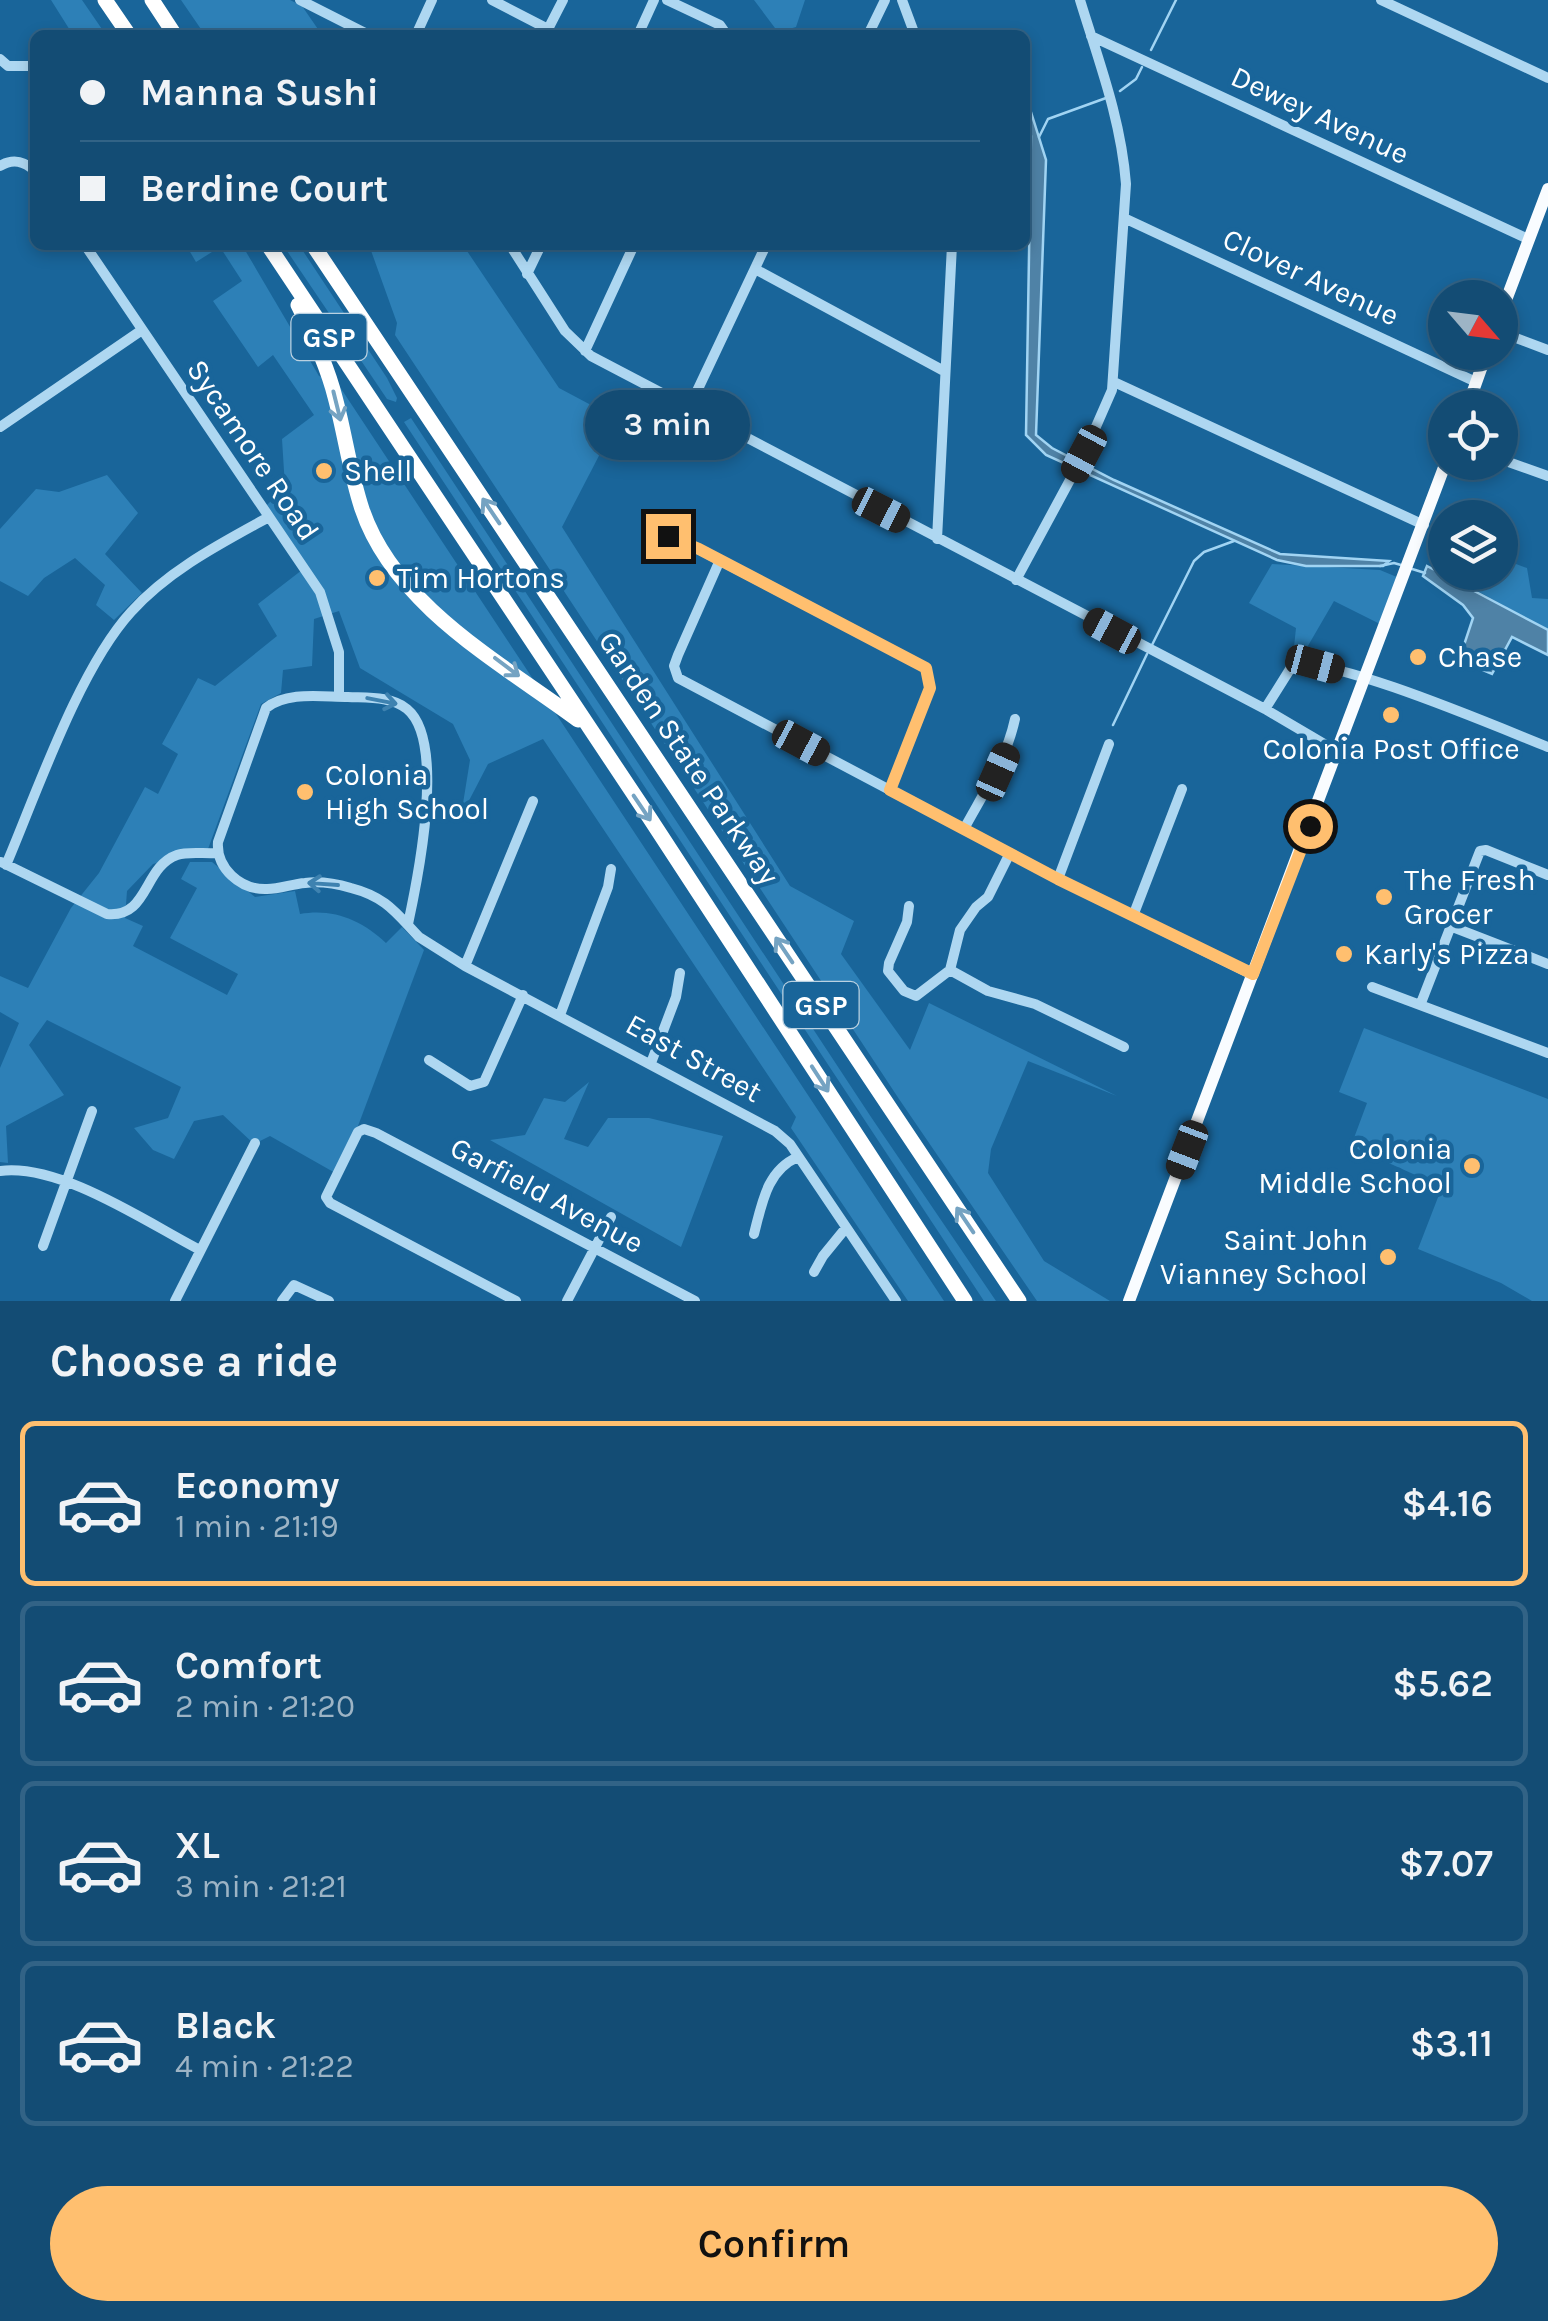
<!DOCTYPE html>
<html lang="en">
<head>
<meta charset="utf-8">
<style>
	:root { --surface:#134c74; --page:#20567c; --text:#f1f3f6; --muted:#9db4c5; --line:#326386; --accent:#ffbf6f }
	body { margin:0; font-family:Karla,sans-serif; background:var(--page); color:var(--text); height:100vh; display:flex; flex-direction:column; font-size:38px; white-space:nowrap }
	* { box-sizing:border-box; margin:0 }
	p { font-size:32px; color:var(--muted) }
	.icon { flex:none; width:55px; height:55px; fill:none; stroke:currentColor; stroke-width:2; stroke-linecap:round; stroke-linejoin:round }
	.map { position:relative; height:1301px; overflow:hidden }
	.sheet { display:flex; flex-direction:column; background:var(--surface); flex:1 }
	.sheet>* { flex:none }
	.guide { position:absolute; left:30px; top:30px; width:1000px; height:220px; border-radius:15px; box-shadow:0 5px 15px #0003,0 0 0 2px var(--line); display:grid; align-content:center; height:220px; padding:0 50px; background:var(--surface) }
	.needle { width:65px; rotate:118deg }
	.tools { position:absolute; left:1428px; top:280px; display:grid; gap:20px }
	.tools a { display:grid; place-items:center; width:90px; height:90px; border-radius:50%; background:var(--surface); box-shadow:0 5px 15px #0003,0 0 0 2px var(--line); font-size:50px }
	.end { position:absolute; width:45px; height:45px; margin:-22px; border:12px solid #ffbf6f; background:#111; box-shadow:0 0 0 5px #111 }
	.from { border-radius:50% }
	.bubble { position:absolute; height:70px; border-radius:35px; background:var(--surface); box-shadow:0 5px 15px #0003,0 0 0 2px var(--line); font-size:32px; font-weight:600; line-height:70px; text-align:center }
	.car { position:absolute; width:30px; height:60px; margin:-30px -15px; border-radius:12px; box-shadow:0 0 8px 2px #0007; background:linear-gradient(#222 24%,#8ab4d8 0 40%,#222 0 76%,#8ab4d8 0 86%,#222 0) }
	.guide b { display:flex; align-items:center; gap:35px; height:95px; font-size:38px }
	.guide b+b { border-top:2px solid var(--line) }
	.guide i { width:25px; height:25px; background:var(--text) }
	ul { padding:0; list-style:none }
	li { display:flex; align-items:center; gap:30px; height:165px; margin:0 20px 15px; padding:0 30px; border:5px solid var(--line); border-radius:15px }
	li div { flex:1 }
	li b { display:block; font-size:38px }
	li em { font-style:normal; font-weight:600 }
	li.on { border-color:var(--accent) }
	li>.icon { width:90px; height:90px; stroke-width:1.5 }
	h2 { padding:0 50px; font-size:45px; line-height:120px }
	.cta { display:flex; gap:20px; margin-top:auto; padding:20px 50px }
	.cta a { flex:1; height:115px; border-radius:60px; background:var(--accent); color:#111; font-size:40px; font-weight:600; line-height:115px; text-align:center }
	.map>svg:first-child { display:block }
	.green { fill:#2d80b7 }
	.water { fill:#4f82a6; stroke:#a1d4f3; stroke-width:2.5 }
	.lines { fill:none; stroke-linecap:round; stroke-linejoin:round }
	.stream { stroke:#a1d4f3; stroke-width:2.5 }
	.minor { stroke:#aed7f1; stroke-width:10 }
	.major { stroke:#f9fcff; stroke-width:12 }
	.highway { stroke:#fff; stroke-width:15 }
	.oneway { stroke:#75a3c2 }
	.oneway2 { stroke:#3e82b0 }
	.route { stroke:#ffbf6f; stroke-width:12 }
	.poi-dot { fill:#ffbf6f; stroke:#19659a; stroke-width:4 }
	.labels { text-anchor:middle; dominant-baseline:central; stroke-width:9; stroke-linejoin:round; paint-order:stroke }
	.shield { fill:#19659a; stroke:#bad1e1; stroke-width:2.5 }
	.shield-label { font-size:28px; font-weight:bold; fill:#fff }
	.street-label { font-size:30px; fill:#fff; stroke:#19659a }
	.poi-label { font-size:30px; fill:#fff; stroke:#19659a; text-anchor:start }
</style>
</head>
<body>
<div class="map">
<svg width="1548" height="1301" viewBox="0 0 1548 1301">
	<rect width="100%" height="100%" fill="#19659a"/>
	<!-- green -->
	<path class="green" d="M 51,0 L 82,0 L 106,35 L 73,35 Z
		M 181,0 L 290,0 L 302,6 L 322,35 L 205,35 Z
		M 754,0 L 805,0 L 796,27 L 778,32 Z
		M 186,245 L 242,245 L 319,376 L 336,381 L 944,1301 L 908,1301 L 791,1128 L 796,1117 L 543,739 L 488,764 L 461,816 L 470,760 L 453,724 L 360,668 L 339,611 L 314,619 L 312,666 L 283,670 L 281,693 L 261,704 L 208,849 L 153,864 L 127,891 L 125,918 L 143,926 L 133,946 L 227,995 L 238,974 L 170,938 L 197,888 L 181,879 L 190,862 L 212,862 L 255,897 L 295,891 L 300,914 C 333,908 362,920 386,943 L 402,927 L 424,950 L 346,1158 L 337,1174 L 270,1136 L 254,1144 L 223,1115 L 194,1121 L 174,1159 L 153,1150 L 134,1128 L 168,1118 L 181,1087 L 47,1020 L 29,1045 L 64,1095 L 6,1126 L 8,1163 L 0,1162 L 0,1068 L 19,1023 L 0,1012 L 0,976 L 28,988 L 71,908 L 99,873 L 145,787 L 158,794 L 178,754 L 162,744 L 198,678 L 215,686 L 277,636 L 258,604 L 302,570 L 263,509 L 285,487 L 282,439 L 314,415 L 273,355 L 258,367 L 213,301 L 242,281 L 220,247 L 196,262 Z
		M 283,245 L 299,245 L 387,378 L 397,398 L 396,402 L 387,399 Z
		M 369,245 L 463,245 L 559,388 L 606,413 L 591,440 L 603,448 L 562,527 L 790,886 L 854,921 L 841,954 L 910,1050 L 929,1003 L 1117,1096 L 1028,1061 L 991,1149 L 988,1173 L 1044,1261 L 1110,1301 L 1037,1301 L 899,1099 L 395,335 L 397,323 Z
		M 411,418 L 871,1117 L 996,1301 L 984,1301 L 404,422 Z
		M 107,475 L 138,513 L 105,554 L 142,593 L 114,620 L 96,605 L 105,585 L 75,558 L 44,578 L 28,596 L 0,581 L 0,529 L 36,489 L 59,492 Z
		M 1500,558 L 1527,568 L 1532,598 L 1548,599 L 1548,630 L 1472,588 L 1478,573 L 1500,572 Z
		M 1272,564 L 1380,570 L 1404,580 L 1386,627 L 1334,601 L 1298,663 L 1292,666 L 1296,628 L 1249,603 Z
		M 1364,1028 L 1548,1099 L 1548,1301 L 1532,1301 L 1501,1283 L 1418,1249 L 1442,1187 L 1351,1146 L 1367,1103 L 1339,1092 Z
		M 589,1082 L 564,1139 L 588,1147 L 608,1118 L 649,1118 L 723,1136 L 681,1247 L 490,1140 L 525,1135 L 544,1098 L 565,1102 Z"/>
	<!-- water -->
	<path class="water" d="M 1025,93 L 1046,160 L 1036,435 L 1052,448 L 1114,480 L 1280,554 L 1389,561 L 1383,566 L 1306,566 L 1277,560 L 1046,455 L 1026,435 L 1031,136 L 1025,116 Z
		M 1427,566 L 1548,630 L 1548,655 L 1512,637 L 1492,674 L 1459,660 L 1473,618 L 1463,605 L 1423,576 Z"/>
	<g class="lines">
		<!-- stream -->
		<path class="stream" d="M 1151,50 L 1176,0
			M 1120,91 L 1136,79 L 1142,67
			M 1039,137 L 1048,119 L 1106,98
			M 1380,566 L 1394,563 L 1401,565
			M 1409,568 L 1425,573
			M 1151,647 L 1194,561 L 1204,552 L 1234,541
			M 1113,725 L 1147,654"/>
		<!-- minor -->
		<path class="minor" d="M 300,0 L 369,35
			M 492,0 L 548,29
			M 667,0 L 720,25 L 727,35
			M 902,0 L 915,35
			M 1381,0 L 1548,78
			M 416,35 L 432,0
			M 545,35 L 563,0
			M 638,35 L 654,0
			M 868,35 L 885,0
			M 1091,36 L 1528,239
			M 0,59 L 8,66 L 29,66
			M 0,166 C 13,158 24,161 35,171
			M 1124,218 L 1476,382
			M 85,245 L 320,592 L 339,652 L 339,697
			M 510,245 L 565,331 L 591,356 L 1265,709 L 1338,752
			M 755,269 L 944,371
			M 527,274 L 541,245
			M 1500,332 L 1548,350
			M 585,351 L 634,245
			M 1114,382 L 1424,525
			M 689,408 L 766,245
			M 0,427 L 142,330
			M 1500,459 L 1548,476
			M 668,536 L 677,538 L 926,668 L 930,688 L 890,790
			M 937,539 L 952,245
			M 720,560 L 678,655 L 674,666 L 678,678 L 1058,879 L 1253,975
			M 1016,580 L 1084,454 L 1112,390 L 1126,184 C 1121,119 1099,62 1080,0
			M 1265,709 L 1292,666 C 1323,652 1507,731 1548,747
			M 964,829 C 984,792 1006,760 1015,719
			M 1,862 L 107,914 C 149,918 143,867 177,855 C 188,851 205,854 217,853
			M 6,865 C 37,792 79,669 131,612 C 169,570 220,544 269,517
			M 1058,879 L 1109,744
			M 909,906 L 907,922 L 889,963 L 888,971 L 904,991 L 916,996 L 950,970
			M 1133,916 L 1182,789
			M 408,924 C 418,878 446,741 407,709 C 391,696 367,698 348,697 C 322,697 287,691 266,708 L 218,842 C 216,868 240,890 267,889 C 280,889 292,884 305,883 C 320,881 337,884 351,888 C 386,897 396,913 419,937 L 465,966 L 775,1131 L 790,1144 L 896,1301
			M 1450,926 L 1548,964
			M 465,966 L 533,801
			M 950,970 L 988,991 L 1035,1004 L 1124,1047
			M 950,970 L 960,930 L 976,907 L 988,897 L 1010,853
			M 1372,987 L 1548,1053
			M 1421,1003 L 1480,851 L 1486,850 L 1548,875
			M 560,1015 L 608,887 L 611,869
			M 429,1060 L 470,1086 L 484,1082 L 523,995
			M 651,1063 L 676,997 L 680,973
			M 0,1171 C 60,1163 146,1222 200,1250
			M 754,1234 C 762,1203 767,1170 798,1157
			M 43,1246 L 92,1111
			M 814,1272 L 823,1256 L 845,1229
			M 175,1301 L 255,1143
			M 282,1301 L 294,1285 L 329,1301
			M 516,1301 L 330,1203 L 326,1197 L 358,1132 L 364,1129 L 376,1133 L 695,1301
			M 567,1301 L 611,1217"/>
		<!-- major -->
		<path class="major" d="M 1500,316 L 1548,189
			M 1467,408 L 1487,352
			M 1129,1301 L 1446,462"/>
		<!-- highway -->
		<path class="highway" d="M 105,0 L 129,35
			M 152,0 L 175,35
			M 268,245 L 649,817 L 965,1301
			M 313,245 L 1019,1301
			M 298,305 C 313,335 327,365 335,397 C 345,434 350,473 362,509 C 394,605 501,663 578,720"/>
	</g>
	<!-- one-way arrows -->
	<defs><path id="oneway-shaft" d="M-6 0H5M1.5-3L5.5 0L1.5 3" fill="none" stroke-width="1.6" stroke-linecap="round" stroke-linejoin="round" transform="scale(2.5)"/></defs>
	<g class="oneway">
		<use href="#oneway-shaft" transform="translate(337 406) rotate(76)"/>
		<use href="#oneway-shaft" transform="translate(491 511) rotate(-124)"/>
		<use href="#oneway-shaft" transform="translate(507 667) rotate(37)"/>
		<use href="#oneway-shaft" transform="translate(642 808) rotate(56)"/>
		<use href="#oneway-shaft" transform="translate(784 950) rotate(-124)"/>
		<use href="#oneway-shaft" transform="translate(820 1079) rotate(57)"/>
		<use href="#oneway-shaft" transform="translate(965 1220) rotate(-124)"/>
	</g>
	<g class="oneway2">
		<use href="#oneway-shaft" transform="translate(382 701) rotate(11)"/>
		<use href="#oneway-shaft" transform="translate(323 884) rotate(-176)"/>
	</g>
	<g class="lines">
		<!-- route -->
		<path class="route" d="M 668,536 L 699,549 L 926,668 L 930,688 L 890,790 L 1058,879 L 1253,974 L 1310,826"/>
	</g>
	<!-- markers -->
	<g class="poi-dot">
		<circle cx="324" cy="471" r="10"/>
		<circle cx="377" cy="578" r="10"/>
		<circle cx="1418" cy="657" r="10"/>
		<circle cx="1391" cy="715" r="10"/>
		<circle cx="305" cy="792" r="10"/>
		<circle cx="1384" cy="897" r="10"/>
		<circle cx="1344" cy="954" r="10"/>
		<circle cx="1472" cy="1166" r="10"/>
		<circle cx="1388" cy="1257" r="10"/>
	</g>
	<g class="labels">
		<!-- shield labels -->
		<g class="shield">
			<rect x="291.5" y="314" width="75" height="46" rx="8"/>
			<rect x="783.5" y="982" width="75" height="46" rx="8"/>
		</g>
		<g class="shield-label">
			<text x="329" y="337">GSP</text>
			<text x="821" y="1005">GSP</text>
		</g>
		<!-- street labels -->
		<g class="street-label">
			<text transform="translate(1320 115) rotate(25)">Dewey Avenue</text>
			<text transform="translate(1311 277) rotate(25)">Clover Avenue</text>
			<text transform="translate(253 450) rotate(56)">Sycamore Road</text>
			<text transform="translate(689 758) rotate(56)">Garden State Parkway</text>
			<text transform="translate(694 1058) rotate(29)">East Street</text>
			<text transform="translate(547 1195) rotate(28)">Garfield Avenue</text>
		</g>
		<!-- poi labels -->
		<g class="poi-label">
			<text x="344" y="471">Shell</text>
			<text x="397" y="578">Tim Hortons</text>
			<text x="1438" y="657">Chase</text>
			<text x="1391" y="749" text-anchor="middle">Colonia Post Office</text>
			<text x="325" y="775">Colonia<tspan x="325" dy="34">High School</tspan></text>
			<text x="1404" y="880">The Fresh<tspan x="1404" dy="34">Grocer</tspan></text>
			<text x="1364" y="954">Karly's Pizza</text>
			<text x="1452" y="1149" text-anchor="end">Colonia<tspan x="1452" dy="34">Middle School</tspan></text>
			<text x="1368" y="1240" text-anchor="end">Saint John<tspan x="1368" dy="34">Vianney School</tspan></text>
		</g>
	</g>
</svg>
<div class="tools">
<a><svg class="needle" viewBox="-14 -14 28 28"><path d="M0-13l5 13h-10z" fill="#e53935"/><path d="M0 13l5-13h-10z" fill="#9db4c5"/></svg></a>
<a><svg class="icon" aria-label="locate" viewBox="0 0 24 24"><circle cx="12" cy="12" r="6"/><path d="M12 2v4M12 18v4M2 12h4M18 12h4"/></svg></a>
<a><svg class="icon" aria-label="layers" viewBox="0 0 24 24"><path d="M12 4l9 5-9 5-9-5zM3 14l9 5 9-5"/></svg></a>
</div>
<i class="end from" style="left:1310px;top:826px"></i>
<i class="end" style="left:668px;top:536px"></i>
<div class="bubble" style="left:585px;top:390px;width:165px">3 min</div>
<i class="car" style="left:1084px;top:454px;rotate:208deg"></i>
<i class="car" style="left:881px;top:510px;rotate:117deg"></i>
<i class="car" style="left:1112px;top:631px;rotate:298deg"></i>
<i class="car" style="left:1315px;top:664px;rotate:105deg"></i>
<i class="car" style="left:801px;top:743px;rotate:118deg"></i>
<i class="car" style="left:998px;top:772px;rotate:24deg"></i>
<i class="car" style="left:1187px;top:1150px;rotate:201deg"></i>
<div class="guide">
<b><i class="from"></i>Manna Sushi</b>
<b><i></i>Berdine Court</b>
</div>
</div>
<section class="sheet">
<h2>Choose a ride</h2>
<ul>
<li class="on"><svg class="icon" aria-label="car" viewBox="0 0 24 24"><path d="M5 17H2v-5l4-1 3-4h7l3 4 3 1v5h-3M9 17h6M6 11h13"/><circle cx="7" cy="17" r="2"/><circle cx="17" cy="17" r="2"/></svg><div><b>Economy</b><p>1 min · 21:19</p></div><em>$4.16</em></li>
<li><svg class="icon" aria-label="car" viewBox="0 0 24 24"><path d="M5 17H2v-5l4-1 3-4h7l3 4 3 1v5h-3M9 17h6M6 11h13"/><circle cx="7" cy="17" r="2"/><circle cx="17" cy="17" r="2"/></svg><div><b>Comfort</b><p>2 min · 21:20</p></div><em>$5.62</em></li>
<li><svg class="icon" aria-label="car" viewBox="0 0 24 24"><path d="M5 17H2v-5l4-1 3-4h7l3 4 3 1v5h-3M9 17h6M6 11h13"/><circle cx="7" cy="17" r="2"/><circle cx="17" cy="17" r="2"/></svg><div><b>XL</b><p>3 min · 21:21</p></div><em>$7.07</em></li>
<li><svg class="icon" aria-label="car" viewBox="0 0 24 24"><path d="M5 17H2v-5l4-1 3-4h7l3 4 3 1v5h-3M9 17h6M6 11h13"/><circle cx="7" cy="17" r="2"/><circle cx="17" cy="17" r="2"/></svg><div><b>Black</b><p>4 min · 21:22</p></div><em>$3.11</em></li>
</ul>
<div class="cta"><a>Confirm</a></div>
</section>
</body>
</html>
